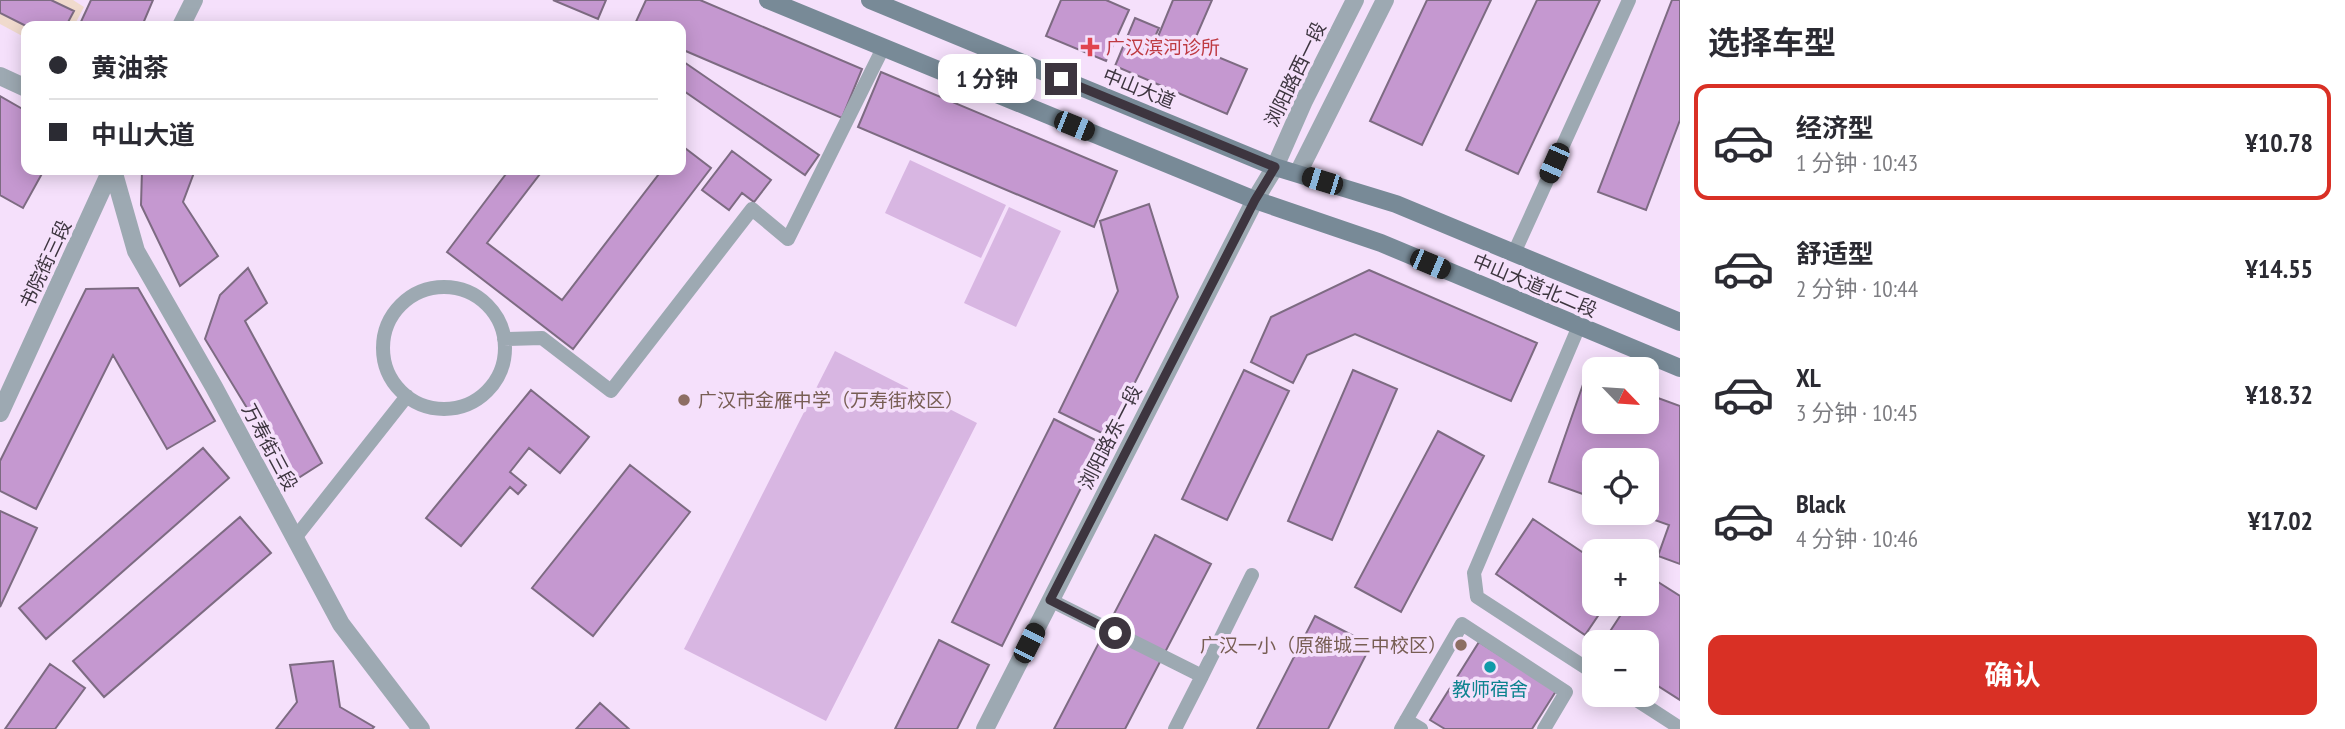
<!DOCTYPE html>
<html lang="zh">
<head>
<meta charset="utf-8">
<style>
	:root { --surface:#fff; --page:#f7f7f7; --text:#2b2b33; --muted:#7c7c81; --line:#e1e1e2; --accent:#d93025 }
	body { margin:0; font-family:"PT Sans Narrow","Noto Sans SC",sans-serif; background:var(--page); color:var(--text); height:100vh; display:flex; flex-direction:column; font-size:26px; white-space:nowrap }
	* { box-sizing:border-box; margin:0 }
	p { font-size:23px; color:var(--muted) }
	.icon { flex:none; width:38px; height:38px; fill:none; stroke:currentColor; stroke-width:2; stroke-linecap:round; stroke-linejoin:round }
	.map { position:relative; flex:1; overflow:hidden }
	.side { display:flex; flex-direction:column; background:var(--surface); width:665px }
	.side>* { flex:none }
	.guide { position:absolute; left:21px; top:21px; width:665px; height:154px; border-radius:14px; box-shadow:0 4px 18px #0003; display:grid; align-content:center; height:154px; padding:0 28px; background:var(--surface) }
	.needle { width:46px; rotate:115deg }
	.tools { position:absolute; left:1582px; top:357px; display:grid; gap:14px }
	.tools a { display:grid; place-items:center; width:77px; height:77px; border-radius:14px; background:var(--surface); box-shadow:0 4px 18px #0003; font-size:35px }
	.end { position:absolute; width:32px; height:32px; margin:-16px; border:9px solid #3d353f; background:#fff; box-shadow:0 0 0 4px #fff }
	.from { border-radius:50% }
	.bubble { position:absolute; height:49px; border-radius:14px; background:var(--surface); box-shadow:0 4px 18px #0003; font-size:23px; font-weight:700; line-height:49px; text-align:center }
	.car { position:absolute; width:21px; height:42px; margin:-21px -10px; border-radius:9px; box-shadow:0 0 5px 2px #0007; background:linear-gradient(#222 24%,#8ab4d8 0 40%,#222 0 76%,#8ab4d8 0 86%,#222 0) }
	.guide b { display:flex; align-items:center; gap:24px; height:66px; font-size:26px }
	.guide b+b { border-top:2px solid var(--line) }
	.guide i { width:18px; height:18px; background:var(--text) }
	ul { padding:0; list-style:none }
	li { display:flex; align-items:center; gap:21px; height:116px; margin:0 14px 10px; padding:0 14px; border:4px solid transparent; border-radius:14px }
	li div { flex:1 }
	li b { display:block; font-size:26px }
	li em { font-style:normal; font-weight:700 }
	li.selected { border-color:var(--accent) }
	li>.icon { width:63px; height:63px; stroke-width:1.5 }
	h2 { padding:0 28px; font-size:32px; line-height:84px }
	.button { display:flex; gap:14px; margin-top:auto; padding:14px 28px }
	.button a { flex:1; height:80px; border-radius:14px; background:var(--accent); color:#fff; font-size:28px; font-weight:700; line-height:80px; text-align:center }
	main { display:flex; flex:1; min-height:0 }
	.map>svg:first-child { display:block }
	.commercial { fill:#f0dacd }
	.green { fill:#d8b6e2 }
	.building { fill:#c598d0; stroke:#7d6b82; stroke-width:2 }
	.lines { fill:none; stroke-linecap:round; stroke-linejoin:round }
	.service { stroke:#9da9b2; stroke-width:14 }
	.minor { stroke:#9da9b2; stroke-width:18 }
	.tertiary { stroke:#9da9b2; stroke-width:18 }
	.secondary { stroke:#788a97; stroke-width:18 }
	.route { stroke:#3d353f; stroke-width:9 }
	.health-dot { fill:#e0444e; stroke:#f5e0fb; stroke-width:2.5 }
	.education-dot { fill:#8d6e63; stroke:#f5e0fb; stroke-width:2.5 }
	.culture-dot { fill:#0f9aa8; stroke:#f5e0fb; stroke-width:2.5 }
	.labels { text-anchor:middle; dominant-baseline:central; stroke-width:7; stroke-linejoin:round; paint-order:stroke }
	.health-label { font-size:19px; fill:#be3a42; stroke:#f5e0fb; text-anchor:start }
	.street-label { font-size:19px; fill:#3d353f; stroke:#f5e0fb }
	.education-label { font-size:19px; fill:#785e54; stroke:#f5e0fb; text-anchor:start }
	.culture-label { font-size:19px; fill:#0d838f; stroke:#f5e0fb }
</style>
</head>
<body>
<main>
<div class="map">
<svg width="1680" height="729" viewBox="0 0 1680 729">
	<rect width="100%" height="100%" fill="#f5e0fb"/>
	<!-- commercial -->
	<path class="commercial" d="M 0,0 L 73,0 L 84,7 L 74,26 L 26,26 L 26,38 L 0,24 Z"/>
	<!-- green -->
	<path class="green" d="M 910,160 L 1006,205 L 981,258 L 885,213 Z
		M 1009,207 L 1061,231 L 1016,327 L 964,303 Z
		M 835,351 L 977,423 L 826,721 L 684,649 Z"/>
	<!-- building -->
	<path class="building" d="M 0,0 L 51,0 L 74,11 L 66,26 L 26,26 L 0,13 Z
		M 91,0 L 153,0 L 142,26 L 79,26 Z
		M 553,0 L 606,0 L 598,19 Z
		M 646,0 L 700,0 L 862,69 L 842,118 L 681,49 L 681,26 L 634,26 Z
		M 1061,0 L 1106,0 L 1129,10 L 1106,61 L 1046,36 Z
		M 1173,0 L 1212,0 L 1189,53 L 1157,39 Z
		M 1427,0 L 1491,0 L 1422,145 L 1370,121 Z
		M 1537,0 L 1600,0 L 1518,174 L 1466,150 Z
		M 1672,0 L 1680,0 L 1680,120 L 1646,210 L 1598,192 Z
		M 1135,18 L 1159,28 L 1153,41 L 1190,56 L 1194,47 L 1247,69 L 1227,114 L 1115,66 Z
		M 681,60 L 819,155 L 805,175 L 681,89 Z
		M 881,72 L 1117,171 L 1094,227 L 858,127 Z
		M 0,96 L 26,111 L 26,170 L 44,170 L 23,208 L 0,195 Z
		M 681,145 L 711,168 L 573,349 L 447,252 L 509,170 L 543,170 L 487,243 L 562,300 L 662,170 L 681,170 Z
		M 732,151 L 771,180 L 754,202 L 742,193 L 729,210 L 702,190 Z
		M 142,170 L 195,170 L 183,202 L 218,256 L 180,286 L 141,205 Z
		M 1149,204 L 1178,297 L 1108,436 L 1059,412 L 1118,291 L 1100,221 Z
		M 248,268 L 267,303 L 245,321 L 322,463 L 292,482 L 205,339 L 220,295 Z
		M 1369,270 L 1537,343 L 1511,401 L 1355,334 L 1307,355 L 1293,383 L 1251,362 L 1271,317 Z
		M 138,288 L 215,421 L 167,449 L 113,355 L 36,509 L 0,491 L 0,461 L 86,289 Z
		M 1244,370 L 1289,391 L 1227,520 L 1182,499 Z
		M 1353,370 L 1397,389 L 1332,540 L 1288,521 Z
		M 1587,373 L 1594,376 L 1594,422 L 1647,422 L 1647,394 L 1680,406 L 1680,564 L 1658,556 L 1669,525 L 1635,513 L 1647,513 L 1647,460 L 1594,460 L 1594,498 L 1549,482 Z
		M 531,390 L 589,437 L 560,473 L 529,448 L 510,472 L 526,485 L 518,494 L 510,487 L 461,546 L 426,518 Z
		M 1054,419 L 1103,444 L 1002,646 L 952,622 Z
		M 1438,431 L 1484,456 L 1401,612 L 1355,587 Z
		M 203,448 L 229,478 L 46,639 L 19,608 Z
		M 630,465 L 690,512 L 593,636 L 532,588 Z
		M 0,511 L 37,528 L 0,607 Z
		M 240,517 L 271,553 L 104,697 L 73,661 Z
		M 1533,519 L 1594,560 L 1594,604 L 1606,604 L 1585,635 L 1496,574 Z
		M 1155,535 L 1211,564 L 1125,729 L 1054,729 Z
		M 1647,575 L 1680,596 L 1680,700 L 1647,679 L 1647,642 L 1603,642 L 1628,604 L 1647,604 Z
		M 1315,616 L 1371,645 L 1328,729 L 1257,729 Z
		M 939,640 L 989,665 L 957,729 L 895,729 Z
		M 1479,642 L 1556,691 L 1532,729 L 1445,729 L 1430,720 Z
		M 333,661 L 340,707 L 374,727 L 372,729 L 276,729 L 297,702 L 290,665 Z
		M 50,664 L 85,688 L 55,729 L 5,729 Z
		M 600,703 L 629,729 L 576,729 Z"/>
	<g class="lines">
		<!-- service -->
		<path class="service" d="M 1514,253 L 1629,0
			M383 348a61 61 0 1 1 122 0a61 61 0 1 1-122 0Z
			M 1579,326 L 1474,573 L 1477,597 L 1594,673
			M 504,339 L 542,338 L 611,391 L 752,209 L 788,239 L 883,48
			M 295,538 L 407,396
			M 1050,600 L 1202,676 L 1252,575
			M 1629,695 L 1680,728
			M 1406,720 L 1421,729
			M 1175,729 L 1202,676
			M 1401,729 L 1462,624 L 1566,692 L 1544,729"/>
		<!-- minor -->
		<path class="minor" d="M 181,26 L 194,0
			M 0,76 L 26,88
			M 113,170 L 136,251 L 214,387 L 341,624 L 421,729
			M 0,413 L 111,170"/>
		<!-- tertiary -->
		<path class="tertiary" d="M 1298,173 L 1385,0
			M 985,729 L 1255,200 L 1275,167 L 1304,101 L 1355,0"/>
		<!-- secondary -->
		<path class="secondary" d="M 768,0 L 1255,200 L 1381,243 L 1680,368
			M 870,0 L 1275,167 L 1396,204 L 1680,322"/>
	</g>
	<g class="lines">
		<!-- route -->
		<path class="route" d="M 1061,79 L 1275,167 L 1255,200 L 1050,600 L 1115,633"/>
	</g>
	<!-- markers -->
	<path class="health-dot" d="M1086.5 36.5h7v7h7v7h-7v7h-7v-7h-7v-7h7z"/>
	<g class="education-dot">
		<circle cx="684" cy="400" r="7"/>
		<circle cx="1461" cy="645" r="7"/>
	</g>
	<circle class="culture-dot" cx="1490" cy="667" r="7"/>
	<g class="labels">
		<!-- health labels -->
		<g class="health-label">
			<text x="1106" y="47">广汉滨河诊所</text>
		</g>
		<!-- street labels -->
		<g class="street-label">
			<text transform="translate(1295 74) rotate(-64)">浏阳路西一段</text>
			<text transform="translate(1139 88) rotate(22)">中山大道</text>
			<text transform="translate(45 264) rotate(-65)">书院街三段</text>
			<text transform="translate(1535 285) rotate(23)">中山大道北二段</text>
			<text transform="translate(1110 437) rotate(-63)">浏阳路东一段</text>
			<text transform="translate(270 447) rotate(62)">万寿街三段</text>
		</g>
		<!-- education labels -->
		<g class="education-label">
			<text x="698" y="400">广汉市金雁中学（万寿街校区）</text>
			<text x="1447" y="645" text-anchor="end">广汉一小（原雒城三中校区）</text>
		</g>
		<!-- culture labels -->
		<g class="culture-label">
			<text x="1490" y="689">教师宿舍</text>
		</g>
	</g>
</svg>
<div class="tools">
<a><svg class="needle" viewBox="-14 -14 28 28"><path d="M0-13l5 13h-10z" fill="#e53935"/><path d="M0 13l5-13h-10z" fill="#7c7c81"/></svg></a>
<a><svg class="icon" aria-label="locate" viewBox="0 0 24 24"><circle cx="12" cy="12" r="6"/><path d="M12 2v4M12 18v4M2 12h4M18 12h4"/></svg></a>
<a>+</a>
<a>−</a>
</div>
<i class="end from" style="left:1115px;top:633px"></i>
<i class="end" style="left:1061px;top:79px"></i>
<div class="bubble" style="left:938px;top:54px;width:98px">1 分钟</div>
<i class="car" style="left:1074px;top:126px;rotate:112deg"></i>
<i class="car" style="left:1554px;top:163px;rotate:204deg"></i>
<i class="car" style="left:1322px;top:181px;rotate:287deg"></i>
<i class="car" style="left:1430px;top:264px;rotate:113deg"></i>
<i class="car" style="left:1029px;top:643px;rotate:27deg"></i>
<div class="guide">
<b><i class="from"></i>黄油茶</b>
<b><i></i>中山大道</b>
</div>
</div>
<section class="side">
<h2>选择车型</h2>
<ul>
<li class="selected"><svg class="icon" aria-label="car" viewBox="0 0 24 24"><path d="M5 17H2v-5l4-1 3-4h7l3 4 3 1v5h-3M9 17h6M6 11h13"/><circle cx="7" cy="17" r="2"/><circle cx="17" cy="17" r="2"/></svg><div><b>经济型</b><p>1 分钟 · 10:43</p></div><em>¥10.78</em></li>
<li><svg class="icon" aria-label="car" viewBox="0 0 24 24"><path d="M5 17H2v-5l4-1 3-4h7l3 4 3 1v5h-3M9 17h6M6 11h13"/><circle cx="7" cy="17" r="2"/><circle cx="17" cy="17" r="2"/></svg><div><b>舒适型</b><p>2 分钟 · 10:44</p></div><em>¥14.55</em></li>
<li><svg class="icon" aria-label="car" viewBox="0 0 24 24"><path d="M5 17H2v-5l4-1 3-4h7l3 4 3 1v5h-3M9 17h6M6 11h13"/><circle cx="7" cy="17" r="2"/><circle cx="17" cy="17" r="2"/></svg><div><b>XL</b><p>3 分钟 · 10:45</p></div><em>¥18.32</em></li>
<li><svg class="icon" aria-label="car" viewBox="0 0 24 24"><path d="M5 17H2v-5l4-1 3-4h7l3 4 3 1v5h-3M9 17h6M6 11h13"/><circle cx="7" cy="17" r="2"/><circle cx="17" cy="17" r="2"/></svg><div><b>Black</b><p>4 分钟 · 10:46</p></div><em>¥17.02</em></li>
</ul>
<div class="button"><a>确认</a></div>
</section>
</main>
</body>
</html>
